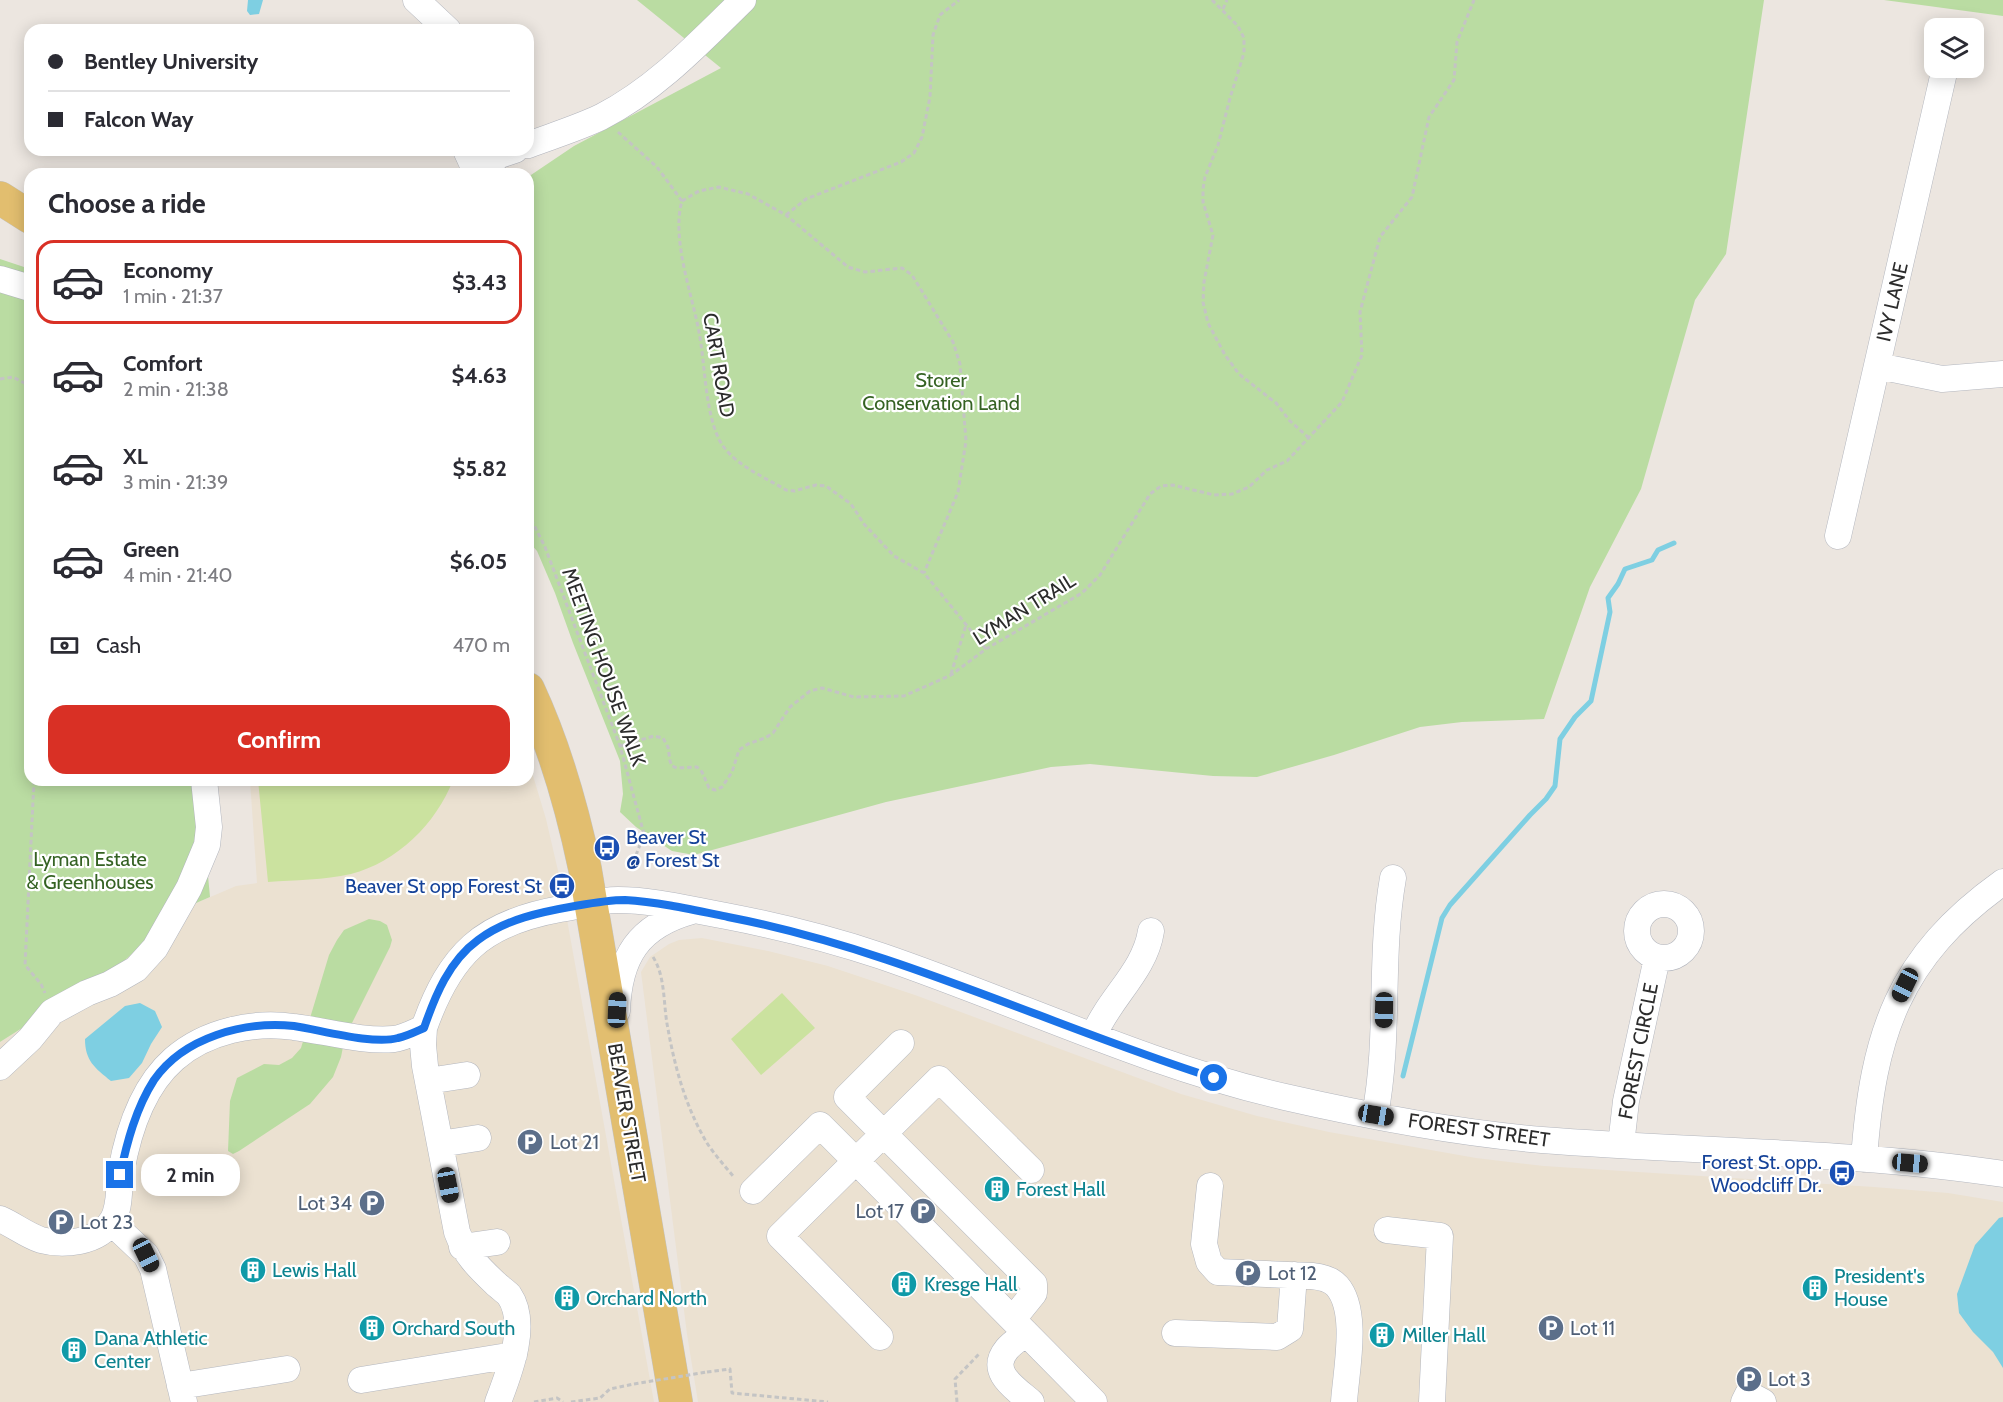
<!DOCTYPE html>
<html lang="en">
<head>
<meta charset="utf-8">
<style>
	:root { --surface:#fff; --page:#f2f2f3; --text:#2b2b33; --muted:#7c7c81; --line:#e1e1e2; --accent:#d93025 }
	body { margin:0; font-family:Cabin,sans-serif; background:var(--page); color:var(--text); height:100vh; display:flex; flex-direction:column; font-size:22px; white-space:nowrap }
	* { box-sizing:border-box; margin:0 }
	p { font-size:20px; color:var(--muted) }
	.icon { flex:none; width:33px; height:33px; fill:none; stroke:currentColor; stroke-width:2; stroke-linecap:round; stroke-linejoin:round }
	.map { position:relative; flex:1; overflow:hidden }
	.panel { position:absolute; left:24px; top:168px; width:510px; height:618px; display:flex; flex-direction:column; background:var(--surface); border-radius:18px; box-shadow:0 3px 15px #0003 }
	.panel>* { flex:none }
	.banner { position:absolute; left:24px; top:24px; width:510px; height:132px; border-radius:18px; box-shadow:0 3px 15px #0003; display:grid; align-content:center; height:132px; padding:0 24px; background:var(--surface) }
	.tools { position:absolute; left:1924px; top:18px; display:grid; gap:12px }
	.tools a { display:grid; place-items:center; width:60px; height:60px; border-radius:12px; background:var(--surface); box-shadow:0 3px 15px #0003; font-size:30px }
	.end { position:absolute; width:27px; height:27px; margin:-14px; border:8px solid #1a73e8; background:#fff; box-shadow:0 0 0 3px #fff }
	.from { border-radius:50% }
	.bubble { position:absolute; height:42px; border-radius:18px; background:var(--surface); box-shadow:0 3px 15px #0003; font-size:20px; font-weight:700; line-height:42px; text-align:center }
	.car { position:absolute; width:18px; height:36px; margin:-18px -9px; border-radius:8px; box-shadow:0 0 4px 2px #0007; background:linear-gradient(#222 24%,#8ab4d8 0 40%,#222 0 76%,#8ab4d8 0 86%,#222 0) }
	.banner b { display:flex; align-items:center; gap:21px; height:57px; font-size:22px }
	.banner b+b { border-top:2px solid var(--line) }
	.banner i { width:15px; height:15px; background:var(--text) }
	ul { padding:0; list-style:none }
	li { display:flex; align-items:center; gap:18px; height:84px; margin:0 12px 9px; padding:0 12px; border:3px solid transparent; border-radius:18px }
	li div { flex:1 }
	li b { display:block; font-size:22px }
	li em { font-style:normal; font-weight:700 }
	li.on { border-color:var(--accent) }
	li>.icon { width:54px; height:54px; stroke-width:1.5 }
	h2 { padding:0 24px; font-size:27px; line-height:72px }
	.pay { display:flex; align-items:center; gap:15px; height:66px; padding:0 24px; font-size:22px }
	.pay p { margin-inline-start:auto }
	.cta { display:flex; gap:12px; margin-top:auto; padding:12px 24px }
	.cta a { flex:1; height:69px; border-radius:18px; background:var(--accent); color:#fff; font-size:24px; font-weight:700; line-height:69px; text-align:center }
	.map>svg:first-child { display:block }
	.education { fill:#ebe1d1 }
	.green { fill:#badca2 }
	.pitch { fill:#cbe29f }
	.water { fill:#7ecfe2 }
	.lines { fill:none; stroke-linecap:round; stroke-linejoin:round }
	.stream { stroke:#7ecfe2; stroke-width:5 }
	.minor-casing { stroke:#b3b6be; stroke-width:27 }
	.major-casing { stroke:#c4c4c4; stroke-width:34 }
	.path { stroke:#c4c4c4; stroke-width:3; stroke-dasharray:4.5 3; stroke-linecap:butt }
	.minor { stroke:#fff; stroke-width:26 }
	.major { stroke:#e2be6f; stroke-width:33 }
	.path-bridge { stroke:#c4c4c4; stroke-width:3; stroke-dasharray:4.5 3; stroke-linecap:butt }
	.route { stroke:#1a73e8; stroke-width:8 }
	.labels { text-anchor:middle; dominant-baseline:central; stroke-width:4.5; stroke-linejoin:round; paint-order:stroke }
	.street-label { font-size:20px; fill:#2c2c2c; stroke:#fff }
	.park-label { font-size:20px; fill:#356223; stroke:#fff }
	.transit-label { font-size:20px; fill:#164399; stroke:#fff; text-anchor:end }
	.service-label { font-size:20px; fill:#4e5e75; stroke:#fff; text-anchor:start }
	.culture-label { font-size:20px; fill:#0d838f; stroke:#fff; text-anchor:start }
</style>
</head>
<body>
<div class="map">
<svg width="2003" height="1402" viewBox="0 0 2003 1402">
	<rect width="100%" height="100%" fill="#ece6e0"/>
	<!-- education -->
	<path class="education" d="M 528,759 L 546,819 L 559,875 L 654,1402 L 0,1402 L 0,1042 L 101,978 L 124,961 L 180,910 L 236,886 L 257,883 L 250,780 L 528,780 Z
		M 702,938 L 768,951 L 828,966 L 915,995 L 1181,1094 L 1257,1116 L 1329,1132 L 1476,1158 L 1544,1166 L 1874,1187 L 1948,1193 L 2003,1202 L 2003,1402 L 698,1402 L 687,1334 L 641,972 L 650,957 L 669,944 L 679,940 Z"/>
	<!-- green -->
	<path class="green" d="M 637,0 L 1764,0 L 1726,254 L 1695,300 L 1641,489 L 1590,587 L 1544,719 L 1462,722 L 1420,727 L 1334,755 L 1257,777 L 1213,776 L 1090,764 L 1051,767 L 886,802 L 694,855 L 672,851 L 636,827 L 620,812 L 623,794 L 620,761 L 573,643 L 555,593 L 537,551 L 528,541 L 528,177 L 574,146 L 721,68 Z
		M 1884,0 L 2003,0 L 2003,16 Z
		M 0,259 L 30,269 L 30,780 L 199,780 L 210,897 L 180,910 L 124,961 L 101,978 L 0,1042 Z
		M 369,919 L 380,921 L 387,925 L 392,940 L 390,947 L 345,1037 L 341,1057 L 333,1077 L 310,1104 L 239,1151 L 233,1154 L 228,1151 L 230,1101 L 237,1078 L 264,1064 L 279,1065 L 292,1058 L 301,1048 L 329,955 L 337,940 L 344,930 Z"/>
	<!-- pitch -->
	<path class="pitch" d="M 258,780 L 453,780 C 436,824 397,862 351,874 C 324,880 295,880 268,882 Z
		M 782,993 L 815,1028 L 761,1075 L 731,1039 Z"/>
	<!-- water -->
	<path class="water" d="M 248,0 L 263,0 L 259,14 L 250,15 L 247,11 Z
		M 140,1003 L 155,1011 L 162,1027 L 151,1044 L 142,1063 L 129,1078 L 111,1081 C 95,1068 85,1061 85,1039 L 125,1006 Z
		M 2003,1217 L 2003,1368 L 1993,1352 L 1973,1332 L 1959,1313 L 1957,1294 L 1975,1245 L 1999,1218 Z"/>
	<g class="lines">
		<!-- stream -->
		<path class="stream" d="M 1403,1076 L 1442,918 L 1450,905 L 1530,815 L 1546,799 L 1555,786 L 1560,739 L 1575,717 L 1591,701 L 1610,612 L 1608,598 L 1618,584 L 1625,569 L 1652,560 L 1658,550 L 1674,543"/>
		<defs>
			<path id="minor" d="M 416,0 L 448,30
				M 528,145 C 552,136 578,128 601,117 C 656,89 700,42 743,0
				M 466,150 L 476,172
				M 475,174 L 500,155 L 515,150
				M 0,279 L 30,288
				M 1878,366 L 1942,379 L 2003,374
				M 1838,536 L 1945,68
				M1637 931a27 27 0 1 1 54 0a27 27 0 1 1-54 0Z
				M 617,1011 C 619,957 638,926 692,911
				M 424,1028 L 423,1045 L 425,1066 L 457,1232 C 465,1254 478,1267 495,1283 C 499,1287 505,1291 509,1295 C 529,1324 509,1373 498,1402
				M 1094,1035 C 1109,998 1145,971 1151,931
				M 901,1043 L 847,1097 L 1034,1284 L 1034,1293 L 1013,1319
				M 0,1067 L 30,1039 L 52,1012 L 87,993 L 110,984 L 136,969 L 155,948 L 189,888 L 207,845 L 209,827 L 204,780
				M 428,1081 L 467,1075
				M 1375,1115 C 1390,1037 1379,957 1393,878
				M 440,1144 L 478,1138
				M 1621,1145 L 1626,1101 L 1657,958
				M 1864,1159 C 1873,1034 1898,957 2003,882
				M 1031,1170 L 939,1079 L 856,1161 L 1094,1402
				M 1210,1186 L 1204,1244 L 1209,1262 L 1218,1272 L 1312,1276 C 1321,1277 1331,1279 1337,1286 C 1359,1311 1346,1371 1344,1402
				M 753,1191 L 820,1125 L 856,1161 L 780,1236 L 880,1337
				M 0,1219 C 14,1225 26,1235 41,1240 C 63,1246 98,1243 112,1221 C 121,1207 118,1188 121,1172 C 128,1132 142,1087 174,1059 C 206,1031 254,1021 294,1027 C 326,1031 363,1042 394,1039 C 404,1038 414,1032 424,1028 C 450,954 482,923 560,909 C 579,906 599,900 618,900 C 654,900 691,910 726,916 C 778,926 830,939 881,956 C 1016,1002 1146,1065 1285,1097 C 1368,1116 1458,1133 1542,1140 C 1695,1152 1851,1151 2003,1174
				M 111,1222 L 146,1255 L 153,1269 L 184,1402
				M 1387,1230 L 1440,1236 L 1432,1402
				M 462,1247 L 497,1242
				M 1026,1333 C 1020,1338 1012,1343 1007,1349 C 988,1372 1015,1388 1031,1402
				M 1175,1333 L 1277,1337 L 1290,1329 L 1294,1275
				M 361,1380 L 514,1355
				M 180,1386 L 287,1369
				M 1744,1402 L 1748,1394 L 1763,1402"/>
			<path id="major" d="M 0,198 L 30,217
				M 528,689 C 555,747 572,807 585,869 L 676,1402"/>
		</defs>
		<!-- minor casing -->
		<use href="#minor" class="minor-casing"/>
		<!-- major casing -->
		<use href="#major" class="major-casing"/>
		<!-- path -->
		<path class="path" d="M 1212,0 L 1238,26 L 1244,38 L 1244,53 L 1230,98 L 1218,145 L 1205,177 L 1203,189 L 1203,202 L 1213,235 L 1204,282 L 1203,302 L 1208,323 L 1225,355 L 1239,374 L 1276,403 L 1290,421 L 1309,438
			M 1223,9 L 1227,0
			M 618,132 L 657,167 L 682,201 C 671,238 692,294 699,332 C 705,363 705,409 718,437 C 729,463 763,476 786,490 L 794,491 L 816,485 L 826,486 L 851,504 L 864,524 L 894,556 L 924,573 L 986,649
			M 682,201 L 699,191 L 719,187 L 748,194 L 786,215 L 848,267 L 865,272 L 902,268 L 912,275 L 953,342 L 960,364 L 966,441 L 958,492 L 924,573
			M 786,215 L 806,199 L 901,162 L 914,153 L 922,137 L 930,97 L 933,35 L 940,15 L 959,0
			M 0,379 L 13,377 L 30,386
			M 528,513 L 545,547 L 620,746 L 644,834 L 630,871
			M 951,674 L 966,625
			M 620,746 L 654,736 L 663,738 L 668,747 L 670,761 L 672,766 L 677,768 L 697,767 L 702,772 L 709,788 L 715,790 L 722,787 L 732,772 L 739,750 L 748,744 L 765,738 L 773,733 L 790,707 L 810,691 L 822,688 L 854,697 L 904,696 L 951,675 L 986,649 L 1082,593 L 1100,575 L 1150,494 L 1161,486 L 1173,485 L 1214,495 L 1232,494 L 1249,487 L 1267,470 L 1287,461 L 1342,402 L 1362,355 L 1360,312 L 1380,237 L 1412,197 L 1429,117 L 1454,80 L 1457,42 L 1474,0
			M 34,780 L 25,965 L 41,984 L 45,993
			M 653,957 C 666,977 663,1006 668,1029 C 675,1068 686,1108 707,1143 C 714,1154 724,1165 733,1176
			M 707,1372 L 730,1369 L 732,1393 L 828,1402
			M 534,1402 L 557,1398 L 563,1402
			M 571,1402 L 600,1398 L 610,1389 L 634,1384
			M 957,1402 L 955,1379 L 979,1354"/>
		<!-- minor -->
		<use href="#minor" class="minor"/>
		<!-- major -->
		<use href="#major" class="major"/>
		<!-- path-bridge -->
		<path class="path-bridge" d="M 634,1384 L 707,1372"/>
	</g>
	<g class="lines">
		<!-- route -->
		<path class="route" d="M 120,1175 C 127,1142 136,1108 154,1080 C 184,1037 244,1021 294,1026 C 321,1030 373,1045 398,1038 C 407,1036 415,1032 424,1028 C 435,996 449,961 478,940 C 506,919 541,912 575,906 C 592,903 608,900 625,900 C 659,902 694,910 728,917 C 898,950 1050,1026 1214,1078"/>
	</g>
	<!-- icons -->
	<defs>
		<symbol id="bus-disc" viewBox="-11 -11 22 22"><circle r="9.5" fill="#1a4fb4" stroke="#fff"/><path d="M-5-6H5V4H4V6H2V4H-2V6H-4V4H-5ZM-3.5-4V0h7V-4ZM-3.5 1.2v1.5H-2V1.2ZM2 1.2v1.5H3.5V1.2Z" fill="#fff"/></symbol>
		<symbol id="parking-disc" viewBox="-11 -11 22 22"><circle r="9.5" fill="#5c6f8a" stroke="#fff"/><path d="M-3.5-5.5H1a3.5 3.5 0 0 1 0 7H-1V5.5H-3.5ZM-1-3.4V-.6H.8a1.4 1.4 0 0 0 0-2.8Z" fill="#fff"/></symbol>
		<symbol id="building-disc" viewBox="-11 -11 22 22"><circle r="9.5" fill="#0f9aa8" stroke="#fff"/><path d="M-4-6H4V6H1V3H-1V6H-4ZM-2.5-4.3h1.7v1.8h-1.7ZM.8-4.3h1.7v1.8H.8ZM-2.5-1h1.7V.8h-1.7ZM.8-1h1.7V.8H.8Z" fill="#fff"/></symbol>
	</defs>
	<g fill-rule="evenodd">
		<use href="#bus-disc" x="592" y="833" width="30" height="30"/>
		<use href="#bus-disc" x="547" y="871" width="30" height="30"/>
		<use href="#parking-disc" x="515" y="1127" width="30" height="30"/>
		<use href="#bus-disc" x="1827" y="1158" width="30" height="30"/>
		<use href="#building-disc" x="982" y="1174" width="30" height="30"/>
		<use href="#parking-disc" x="357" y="1188" width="30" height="30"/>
		<use href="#parking-disc" x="908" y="1196" width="30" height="30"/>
		<use href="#parking-disc" x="46" y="1207" width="30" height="30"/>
		<use href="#building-disc" x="238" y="1255" width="30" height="30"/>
		<use href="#parking-disc" x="1233" y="1258" width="30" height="30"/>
		<use href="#building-disc" x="889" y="1269" width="30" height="30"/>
		<use href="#building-disc" x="1800" y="1273" width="30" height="30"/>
		<use href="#building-disc" x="552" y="1283" width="30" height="30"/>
		<use href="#building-disc" x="357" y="1313" width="30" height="30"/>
		<use href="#parking-disc" x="1536" y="1313" width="30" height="30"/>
		<use href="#building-disc" x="1367" y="1320" width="30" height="30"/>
		<use href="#building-disc" x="59" y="1335" width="30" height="30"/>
		<use href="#parking-disc" x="1734" y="1364" width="30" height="30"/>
	</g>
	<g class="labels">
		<!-- street labels -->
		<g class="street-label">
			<text transform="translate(1892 302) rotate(-77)">IVY LANE</text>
			<text transform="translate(719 365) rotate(80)">CART ROAD</text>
			<text transform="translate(1024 609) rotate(-32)">LYMAN TRAIL</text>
			<text transform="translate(604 667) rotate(70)">MEETING HOUSE WALK</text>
			<text transform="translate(1638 1051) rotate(-79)">FOREST CIRCLE</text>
			<text transform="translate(627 1113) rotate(80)">BEAVER STREET</text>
			<text transform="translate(1479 1130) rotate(8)">FOREST STREET</text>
		</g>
		<!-- park labels -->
		<g class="park-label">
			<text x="941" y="380">Storer<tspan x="941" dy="23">Conservation Land</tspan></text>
			<text x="90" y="859">Lyman Estate<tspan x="90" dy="23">&amp; Greenhouses</tspan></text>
		</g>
		<!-- transit labels -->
		<g class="transit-label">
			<text x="626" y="837" text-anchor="start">Beaver St<tspan x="626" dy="23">@ Forest St</tspan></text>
			<text x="542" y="886">Beaver St opp Forest St</text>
			<text x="1822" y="1162">Forest St. opp.<tspan x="1822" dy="23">Woodcliff Dr.</tspan></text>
		</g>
		<!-- service labels -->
		<g class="service-label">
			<text x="550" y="1142">Lot 21</text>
			<text x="352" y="1203" text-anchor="end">Lot 34</text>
			<text x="904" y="1211" text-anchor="end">Lot 17</text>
			<text x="80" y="1222">Lot 23</text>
			<text x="1268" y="1273">Lot 12</text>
			<text x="1570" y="1328">Lot 11</text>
			<text x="1768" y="1379">Lot 3</text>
		</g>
		<!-- culture labels -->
		<g class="culture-label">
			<text x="1016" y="1189">Forest Hall</text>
			<text x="272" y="1270">Lewis Hall</text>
			<text x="1834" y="1276">President's<tspan x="1834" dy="23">House</tspan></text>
			<text x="924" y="1284">Kresge Hall</text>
			<text x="586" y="1298">Orchard North</text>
			<text x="392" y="1328">Orchard South</text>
			<text x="1402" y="1335">Miller Hall</text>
			<text x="94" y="1338">Dana Athletic<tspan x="94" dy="23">Center</tspan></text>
		</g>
	</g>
</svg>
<div class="tools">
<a><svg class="icon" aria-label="layers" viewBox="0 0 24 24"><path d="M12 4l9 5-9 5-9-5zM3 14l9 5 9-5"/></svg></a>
</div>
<i class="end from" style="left:1214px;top:1078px"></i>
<i class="end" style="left:120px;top:1175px"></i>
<div class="bubble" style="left:141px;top:1154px;width:99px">2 min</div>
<i class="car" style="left:1905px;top:985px;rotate:206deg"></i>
<i class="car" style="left:617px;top:1010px;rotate:3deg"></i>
<i class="car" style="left:1384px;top:1010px;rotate:181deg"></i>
<i class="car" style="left:1376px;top:1115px;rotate:100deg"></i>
<i class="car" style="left:1910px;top:1163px;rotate:95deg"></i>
<i class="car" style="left:448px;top:1185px;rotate:169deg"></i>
<i class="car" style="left:146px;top:1255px;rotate:154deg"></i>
<div class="banner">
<b><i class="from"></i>Bentley University</b>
<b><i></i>Falcon Way</b>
</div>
<section class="panel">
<h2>Choose a ride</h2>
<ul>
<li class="on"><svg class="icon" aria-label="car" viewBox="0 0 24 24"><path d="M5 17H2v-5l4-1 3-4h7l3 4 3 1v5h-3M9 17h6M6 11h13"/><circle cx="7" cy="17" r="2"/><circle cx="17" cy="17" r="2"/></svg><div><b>Economy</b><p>1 min · 21:37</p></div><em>$3.43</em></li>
<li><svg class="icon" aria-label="car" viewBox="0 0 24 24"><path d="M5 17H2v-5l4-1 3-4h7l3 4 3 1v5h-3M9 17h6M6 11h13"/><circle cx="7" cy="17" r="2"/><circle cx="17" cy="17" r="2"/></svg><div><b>Comfort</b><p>2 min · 21:38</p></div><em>$4.63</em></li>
<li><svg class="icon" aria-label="car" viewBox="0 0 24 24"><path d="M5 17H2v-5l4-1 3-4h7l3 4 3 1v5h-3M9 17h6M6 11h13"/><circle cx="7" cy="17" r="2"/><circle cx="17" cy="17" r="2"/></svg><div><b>XL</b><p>3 min · 21:39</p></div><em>$5.82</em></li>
<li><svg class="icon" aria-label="car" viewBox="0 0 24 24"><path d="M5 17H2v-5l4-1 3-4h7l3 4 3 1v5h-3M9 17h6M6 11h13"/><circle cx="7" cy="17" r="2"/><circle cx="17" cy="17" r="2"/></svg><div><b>Green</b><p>4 min · 21:40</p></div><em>$6.05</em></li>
</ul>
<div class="pay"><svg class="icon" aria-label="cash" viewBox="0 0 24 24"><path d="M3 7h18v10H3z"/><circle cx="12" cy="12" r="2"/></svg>Cash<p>470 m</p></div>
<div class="cta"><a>Confirm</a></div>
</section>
</div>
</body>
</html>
